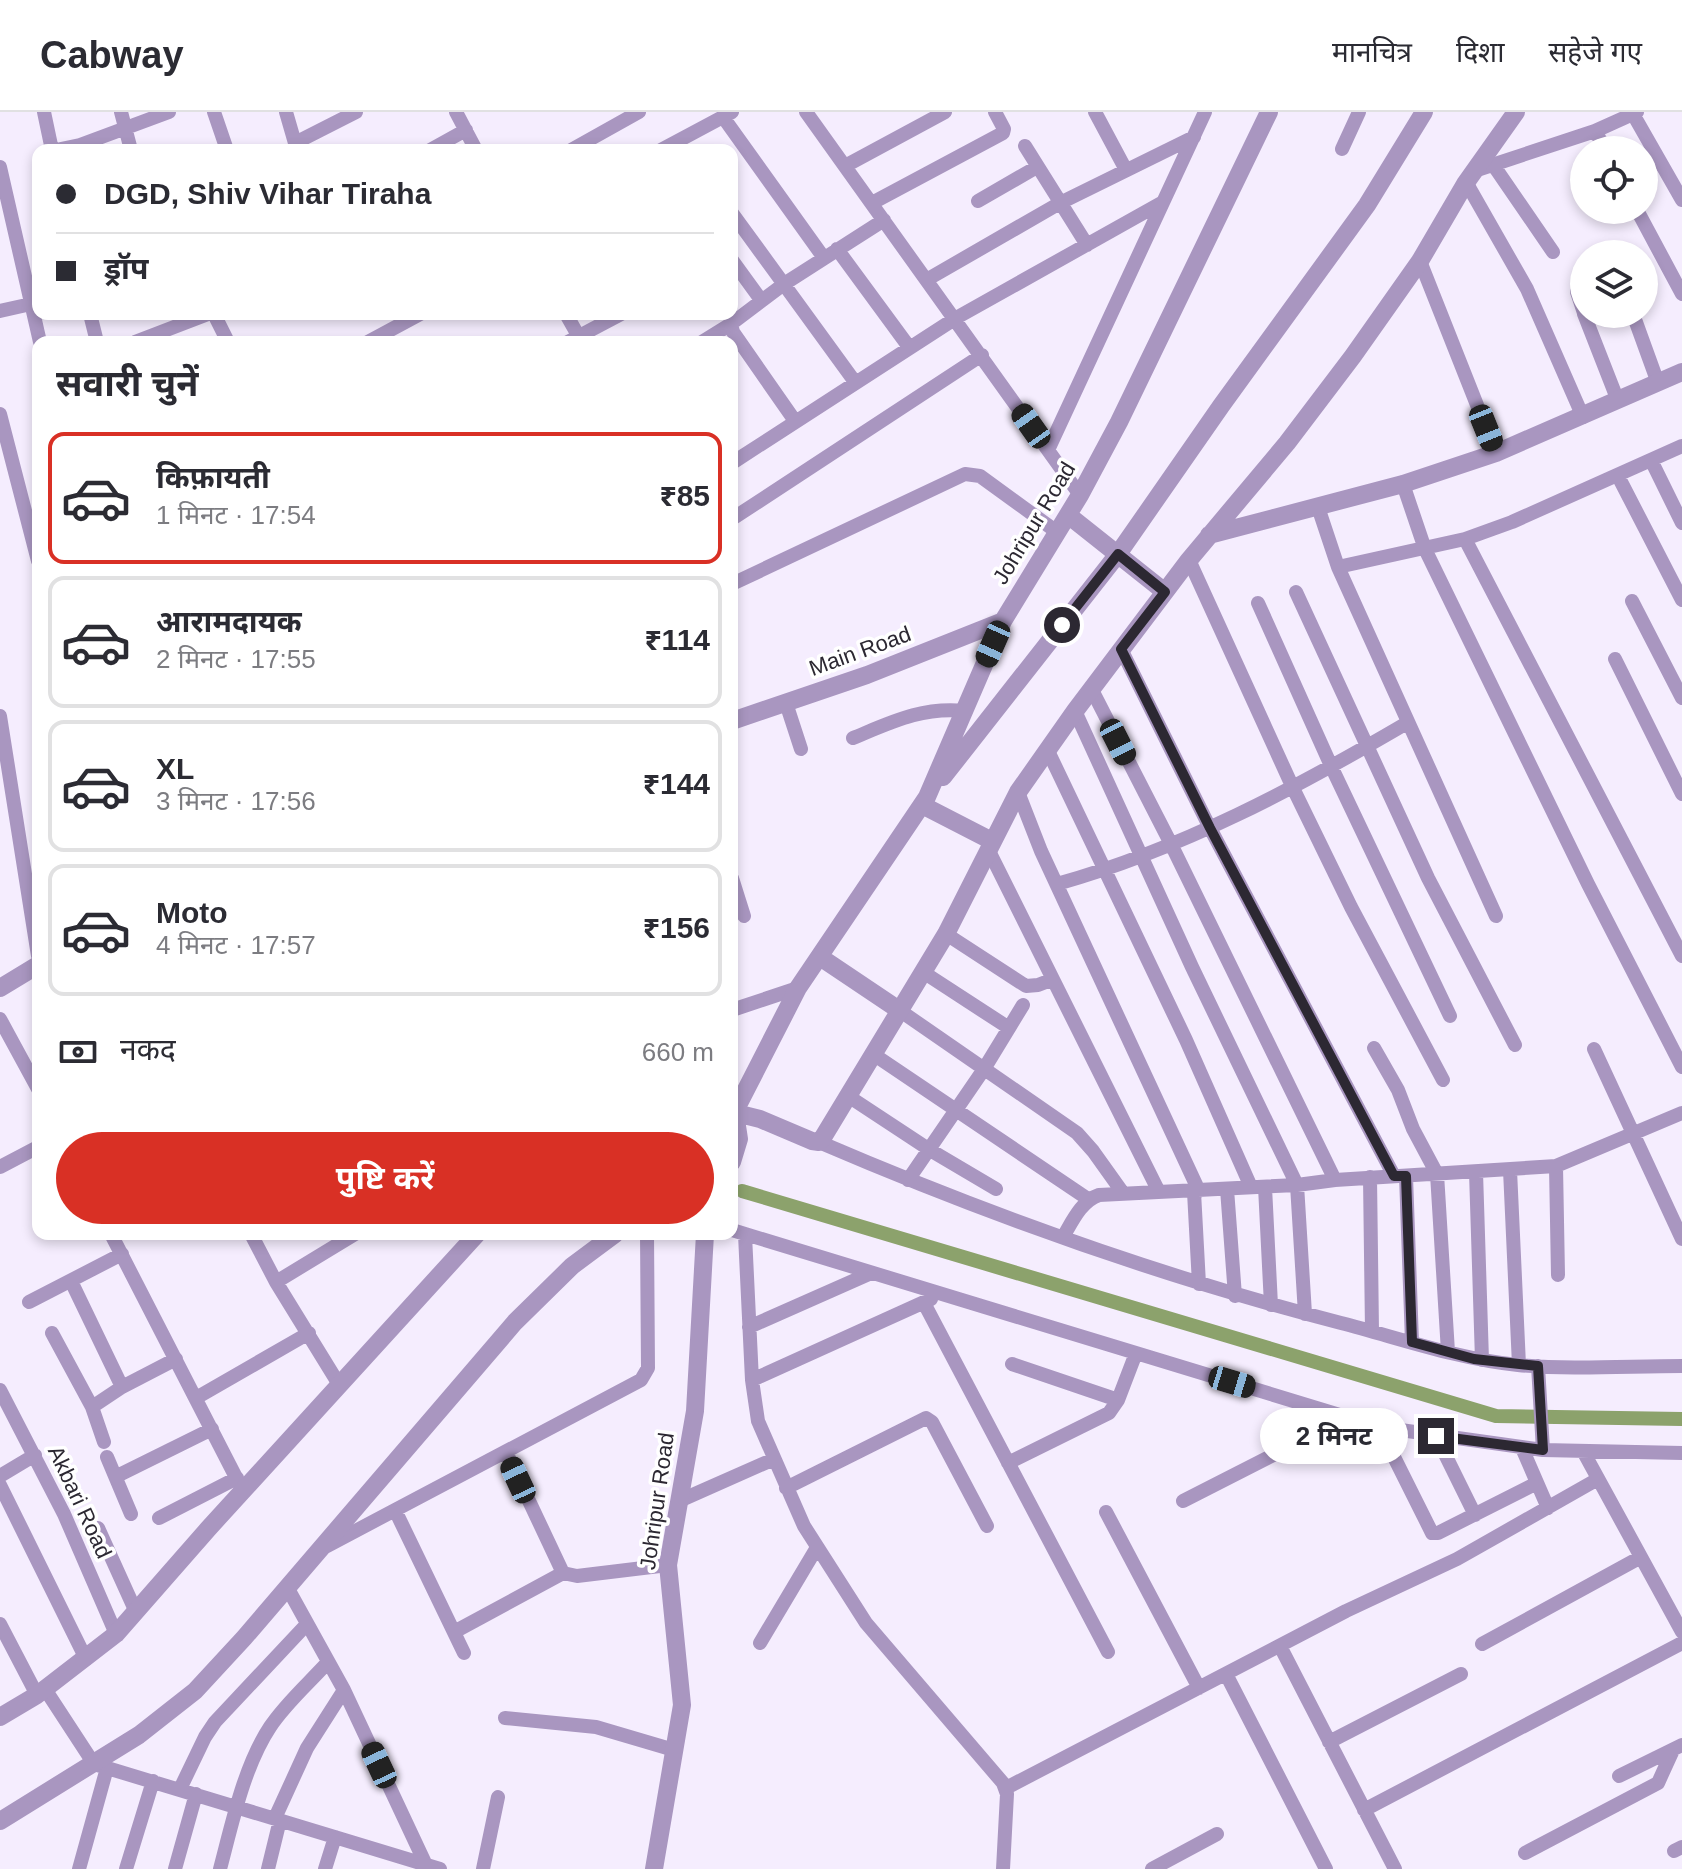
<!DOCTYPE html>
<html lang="hi">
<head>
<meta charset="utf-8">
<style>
	:root { --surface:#fff; --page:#f2f2f3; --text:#2b2b33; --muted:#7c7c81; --line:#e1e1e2; --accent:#d93025 }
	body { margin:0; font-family:Helvetica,"Noto Sans Devanagari",sans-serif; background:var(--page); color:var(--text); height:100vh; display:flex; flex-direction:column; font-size:30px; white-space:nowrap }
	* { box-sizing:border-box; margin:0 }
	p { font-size:26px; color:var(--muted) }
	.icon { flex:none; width:44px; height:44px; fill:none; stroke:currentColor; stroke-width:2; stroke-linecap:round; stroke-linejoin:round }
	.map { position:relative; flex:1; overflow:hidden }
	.drawer { position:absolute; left:32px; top:224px; width:706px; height:904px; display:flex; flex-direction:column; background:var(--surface); border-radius:16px; box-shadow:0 4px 12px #0003 }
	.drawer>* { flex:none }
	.guide { position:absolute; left:32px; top:32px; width:706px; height:176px; border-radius:16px; box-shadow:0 4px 12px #0003; display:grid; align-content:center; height:176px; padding:0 24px; background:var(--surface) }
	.controls { position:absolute; left:1570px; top:24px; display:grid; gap:16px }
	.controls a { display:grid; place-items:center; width:88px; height:88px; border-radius:50%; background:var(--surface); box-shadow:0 4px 12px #0003; font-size:40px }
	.end { position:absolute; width:36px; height:36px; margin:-18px; border:10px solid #2c2832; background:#fff; box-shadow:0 0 0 4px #fff }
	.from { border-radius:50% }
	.bubble { position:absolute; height:56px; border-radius:28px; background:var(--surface); box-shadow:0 4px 12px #0003; font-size:26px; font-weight:700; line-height:56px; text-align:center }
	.car { position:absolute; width:24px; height:48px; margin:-24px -12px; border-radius:10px; box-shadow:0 0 6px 2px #0007; background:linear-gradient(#222 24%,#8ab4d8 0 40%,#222 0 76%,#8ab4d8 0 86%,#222 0) }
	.guide b { display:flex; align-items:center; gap:28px; height:76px; font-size:30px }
	.guide b+b { border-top:2px solid var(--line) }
	.guide i { width:20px; height:20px; background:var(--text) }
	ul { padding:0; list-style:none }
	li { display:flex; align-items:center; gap:24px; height:132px; margin:0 16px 12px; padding:0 8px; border:4px solid var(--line); border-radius:16px }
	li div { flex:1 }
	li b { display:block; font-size:30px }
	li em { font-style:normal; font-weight:700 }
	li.current { border-color:var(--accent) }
	li>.icon { width:72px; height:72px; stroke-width:1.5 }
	h2 { padding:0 24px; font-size:36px; line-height:96px }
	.pay { display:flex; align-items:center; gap:20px; height:88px; padding:0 24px; font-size:30px }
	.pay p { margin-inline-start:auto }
	.primary-button { display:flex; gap:16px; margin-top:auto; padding:16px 24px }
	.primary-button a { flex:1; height:92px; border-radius:48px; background:var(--accent); color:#fff; font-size:32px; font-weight:700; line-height:92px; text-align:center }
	header { display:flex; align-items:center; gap:48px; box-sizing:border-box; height:112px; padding:0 40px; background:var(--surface); border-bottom:2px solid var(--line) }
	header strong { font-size:38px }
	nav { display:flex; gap:44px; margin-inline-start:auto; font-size:28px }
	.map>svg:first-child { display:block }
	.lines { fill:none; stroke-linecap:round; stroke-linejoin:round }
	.canal { stroke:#8ca26c; stroke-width:14 }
	.minor { stroke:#a996c0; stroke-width:14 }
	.tertiary { stroke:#a996c0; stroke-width:18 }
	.route { stroke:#2c2832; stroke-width:10 }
	.labels { text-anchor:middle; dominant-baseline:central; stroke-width:7; stroke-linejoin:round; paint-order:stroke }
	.street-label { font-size:22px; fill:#2c2832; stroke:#fff }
</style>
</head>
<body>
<header>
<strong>Cabway</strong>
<nav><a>मानचित्र</a><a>दिशा</a><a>सहेजे गए</a></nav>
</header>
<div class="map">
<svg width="1682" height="1757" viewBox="0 0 1682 1757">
	<rect width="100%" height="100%" fill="#f5edfe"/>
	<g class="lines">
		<!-- canal -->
		<path class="canal" d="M 742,1079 L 1496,1304 L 1682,1307"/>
		<!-- minor -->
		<path class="minor" d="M 44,0 L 52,38
			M 121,0 L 131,38
			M 214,0 L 227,38
			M 286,0 L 297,38
			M 456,0 L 476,38
			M 806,0 L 1080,383
			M 1095,0 L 1126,58
			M 1633,2 L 1682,88
			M 723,5 L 824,146
			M 1595,19 L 1606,38
			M 295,31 L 356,0
			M 1025,34 L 1087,133
			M 1342,37 L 1359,0
			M 56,38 L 80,33 L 169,0
			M 430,38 L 466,18
			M 571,38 L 639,0
			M 661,38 L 732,0
			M 845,54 L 945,0
			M 1494,54 L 1553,140
			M 0,55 L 40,230
			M 1474,59 L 1595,19 L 1637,0
			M 1466,70 L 1527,177 L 1583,305
			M 978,89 L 1037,55
			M 872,91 L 1003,21 L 1004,17 L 995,0
			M 1637,98 L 1682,182
			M 732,101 L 855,270
			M 837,137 L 909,235
			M 732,148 L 761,188
			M 1420,149 L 1496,341
			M 928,167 L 1060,91 L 1194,25
			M 1577,180 L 1584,201
			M 0,199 L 31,192
			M 90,202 L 97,230
			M 214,202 L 228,230
			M 566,202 L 579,225
			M 1584,202 L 1618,289
			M 1633,202 L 1658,271
			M 135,230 L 208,202
			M 368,230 L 420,202
			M 568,230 L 621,202
			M 702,230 L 731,212
			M 0,302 L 38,449
			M 795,309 L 733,220 L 731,212 L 784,172 L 884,108
			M 1048,338 L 1205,0
			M 1651,348 L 1682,411
			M 732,351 L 956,206 L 1163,90
			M 1618,364 L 1682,488
			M 1403,372 L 1425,437 L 1588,772 L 1682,955
			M 1318,395 L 1338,455 L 1496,804
			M 732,407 L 982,243
			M 1465,427 L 1682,844
			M 1189,448 L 1293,676 L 1351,795 L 1443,968
			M 1338,455 L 1465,427 L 1512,410 L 1682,334
			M 732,472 L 965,362 L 980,364 L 1057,420
			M 1296,480 L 1428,766 L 1515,933
			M 1632,489 L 1682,586
			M 1258,491 L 1332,656 L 1450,904
			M 1121,537 L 1210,716 L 1394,1064
			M 1615,547 L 1682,682
			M 1092,578 L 1171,732 L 1335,1068
			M 786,591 L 801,637
			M 1075,599 L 1192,855 L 1297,1073 L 1305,1202
			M 0,604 L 38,844
			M 853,626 C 892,610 921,595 964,599
			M 1048,639 L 1186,928 L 1251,1075
			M 1018,680 L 1041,739 L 1199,1079
			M 988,737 L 1158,1078
			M 732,766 L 744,804
			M 1057,772 C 1182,737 1296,676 1407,611
			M 946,822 L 1026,874 L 1038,873 L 1051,868
			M 923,860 L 1009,916
			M 732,898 L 798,876
			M 899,898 L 1077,1021 L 1093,1039 L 1123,1081
			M 0,907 L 38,977
			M 1374,936 L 1398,978 L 1413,1017 L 1437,1062 L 1448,1240
			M 1594,937 L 1682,1127
			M 873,942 L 1088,1087
			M 848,984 L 930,1038 L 996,1077
			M 819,1030 C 989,1103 1162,1165 1341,1211 C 1399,1226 1458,1247 1518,1253 C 1572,1258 1628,1254 1682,1254
			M 1556,1054 L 1558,1163
			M 0,1055 L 38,1035
			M 1510,1058 L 1519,1253
			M 1476,1060 L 1482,1248
			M 1406,1064 L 1412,1230
			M 1370,1065 L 1372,1219
			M 908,1068 L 984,957 L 1023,893
			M 1265,1075 L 1271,1193
			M 1227,1077 L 1235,1184
			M 1194,1080 L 1199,1172
			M 732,1118 L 1379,1315 L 1543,1338 L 1682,1341
			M 111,1122 L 243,1379
			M 251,1122 L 276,1170 L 340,1274
			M 745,1123 L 752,1268 L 758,1309 L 804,1414 L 866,1511 L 1003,1671 L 1007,1682 L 1003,1757
			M 1063,1125 C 1072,1110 1081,1089 1099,1083 L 1297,1073 L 1335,1068 L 1556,1054 L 1682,1001
			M 71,1169 L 122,1275
			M 276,1170 L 355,1122
			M 29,1190 L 122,1142
			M 924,1191 L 1108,1540
			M 749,1215 L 871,1161
			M 52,1221 L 92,1295 L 104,1330
			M 1012,1252 L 1118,1288
			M 1538,1254 L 1543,1338
			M 752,1268 L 931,1187
			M 0,1278 L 64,1402 L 116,1522
			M 196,1286 L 309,1221
			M 92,1295 L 122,1275 L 176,1247
			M 1379,1315 L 1432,1421 L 1438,1421 L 1537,1371
			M 1436,1324 L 1475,1403
			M 1522,1336 L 1548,1396
			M 1583,1339 L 1682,1520
			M 506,1340 L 563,1461 L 577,1464 L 668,1453
			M 107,1345 L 131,1402
			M 1008,1351 L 1109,1301 L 1118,1288 L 1136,1241
			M 0,1364 L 35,1343
			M 117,1364 L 212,1317
			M 0,1373 L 86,1547
			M 786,1376 L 926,1306 L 932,1310 L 987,1414
			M 679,1389 L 774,1347
			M 1183,1389 L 1346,1306
			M 395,1398 L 464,1541
			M 1106,1400 L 1199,1576
			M 159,1406 L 237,1366
			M 98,1416 L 136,1500
			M 327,1434 L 641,1268 L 648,1256 L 647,1122
			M 287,1475 L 344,1578 L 426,1753
			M 0,1512 L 37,1583
			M 454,1520 L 563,1461
			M 760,1531 L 816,1437
			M 1482,1532 L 1641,1445
			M 1280,1534 L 1395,1757
			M 1226,1562 L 1326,1757
			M 45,1577 L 94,1652 L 440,1757
			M 505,1606 L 596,1615 L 674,1638
			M 1329,1630 L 1461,1562
			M 1619,1664 L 1682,1633
			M 1006,1676 L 1346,1499 L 1457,1447 L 1598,1367
			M 180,1677 L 205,1625 L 215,1610 L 307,1512
			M 1364,1698 L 1682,1531
			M 275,1706 L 307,1636 L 344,1578
			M 1674,1739 L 1682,1735
			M 1525,1741 L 1658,1671 L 1673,1638
			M 79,1757 L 107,1656
			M 126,1757 L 153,1669
			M 175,1757 L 196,1682
			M 220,1757 C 232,1712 244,1654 270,1615 C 285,1592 309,1571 328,1550
			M 268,1757 L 280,1708
			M 325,1757 L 335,1725
			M 483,1757 L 498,1685
			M 1152,1757 L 1217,1722"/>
		<!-- tertiary -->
		<path class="tertiary" d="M 1068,403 L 1165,480
			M 1209,423 L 1403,372 L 1496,341 L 1682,260
			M 732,609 L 867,563 L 1003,509
			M 943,665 L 1118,442 L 1221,294 L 1367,93 L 1424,0
			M 922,693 L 992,729
			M 820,845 L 899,898
			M 0,876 L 38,853
			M 732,1000 L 760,1007 L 812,1029 L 819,1030 L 822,1027 L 946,822 L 1018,680 L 1075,599 L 1189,448 L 1287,331 L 1353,244 L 1420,149 L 1465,72 L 1516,0
			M 732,1005 L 798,876 L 927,685 L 1003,509 L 1080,383 L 1119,310 L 1269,0
			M 732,1050 L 739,1027 L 735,1001
			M 0,1605 L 37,1583 L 116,1522 L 208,1417 L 477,1122
			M 0,1709 L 139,1623 L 195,1579 L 244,1526 L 515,1210 L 572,1154 L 615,1122
			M 654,1757 L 682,1593 L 668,1453 L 695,1299 L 705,1122"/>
	</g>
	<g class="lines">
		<!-- route -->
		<path class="route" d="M 1062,513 L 1118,442 L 1165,480 L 1121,537 L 1210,716 L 1394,1064 L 1406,1064 L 1412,1230 L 1474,1247 L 1538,1254 L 1543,1338 L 1436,1324"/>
	</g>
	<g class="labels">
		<!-- street labels -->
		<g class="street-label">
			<text transform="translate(1034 411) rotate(-59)">Johripur Road</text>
			<text transform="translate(860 539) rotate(-20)">Main Road</text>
			<text transform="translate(657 1389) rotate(-82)">Johripur Road</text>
			<text transform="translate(80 1390) rotate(65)">Akbari Road</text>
		</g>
	</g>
</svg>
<div class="controls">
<a><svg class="icon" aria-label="locate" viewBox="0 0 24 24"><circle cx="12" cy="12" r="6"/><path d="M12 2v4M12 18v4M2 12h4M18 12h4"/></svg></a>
<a><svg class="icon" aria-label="layers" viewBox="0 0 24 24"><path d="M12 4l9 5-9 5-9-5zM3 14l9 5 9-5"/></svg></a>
</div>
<i class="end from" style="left:1062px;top:513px"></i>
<i class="end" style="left:1436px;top:1324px"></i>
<div class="bubble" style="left:1260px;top:1296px;width:148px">2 मिनट</div>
<i class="car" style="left:1031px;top:314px;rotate:325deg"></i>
<i class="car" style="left:1486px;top:316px;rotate:158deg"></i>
<i class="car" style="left:993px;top:532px;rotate:204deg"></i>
<i class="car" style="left:1118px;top:630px;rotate:153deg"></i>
<i class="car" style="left:1232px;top:1270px;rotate:107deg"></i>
<i class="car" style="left:518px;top:1368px;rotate:335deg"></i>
<i class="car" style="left:379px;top:1653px;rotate:335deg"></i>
<div class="guide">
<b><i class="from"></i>DGD, Shiv Vihar Tiraha</b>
<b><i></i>ड्रॉप</b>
</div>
<section class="drawer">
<h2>सवारी चुनें</h2>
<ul>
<li class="current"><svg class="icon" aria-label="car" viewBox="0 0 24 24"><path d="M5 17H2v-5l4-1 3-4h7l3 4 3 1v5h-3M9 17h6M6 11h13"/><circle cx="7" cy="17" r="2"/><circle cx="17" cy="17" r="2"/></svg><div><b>किफ़ायती</b><p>1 मिनट · 17:54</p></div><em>₹85</em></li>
<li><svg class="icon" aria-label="car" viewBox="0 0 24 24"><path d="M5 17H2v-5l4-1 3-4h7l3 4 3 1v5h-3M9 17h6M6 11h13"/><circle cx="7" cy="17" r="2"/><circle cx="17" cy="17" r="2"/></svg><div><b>आरामदायक</b><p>2 मिनट · 17:55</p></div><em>₹114</em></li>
<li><svg class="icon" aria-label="car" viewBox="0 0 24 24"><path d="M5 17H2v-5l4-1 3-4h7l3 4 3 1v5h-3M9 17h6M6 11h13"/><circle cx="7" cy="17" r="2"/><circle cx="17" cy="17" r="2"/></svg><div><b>XL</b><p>3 मिनट · 17:56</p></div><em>₹144</em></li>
<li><svg class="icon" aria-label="car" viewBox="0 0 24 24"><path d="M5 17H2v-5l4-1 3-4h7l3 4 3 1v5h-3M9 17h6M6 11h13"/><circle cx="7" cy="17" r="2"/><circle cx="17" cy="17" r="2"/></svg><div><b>Moto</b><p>4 मिनट · 17:57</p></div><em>₹156</em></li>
</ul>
<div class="pay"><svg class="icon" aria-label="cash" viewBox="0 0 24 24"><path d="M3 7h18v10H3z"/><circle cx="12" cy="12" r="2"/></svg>नकद<p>660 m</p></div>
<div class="primary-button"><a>पुष्टि करें</a></div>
</section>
</div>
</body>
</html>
